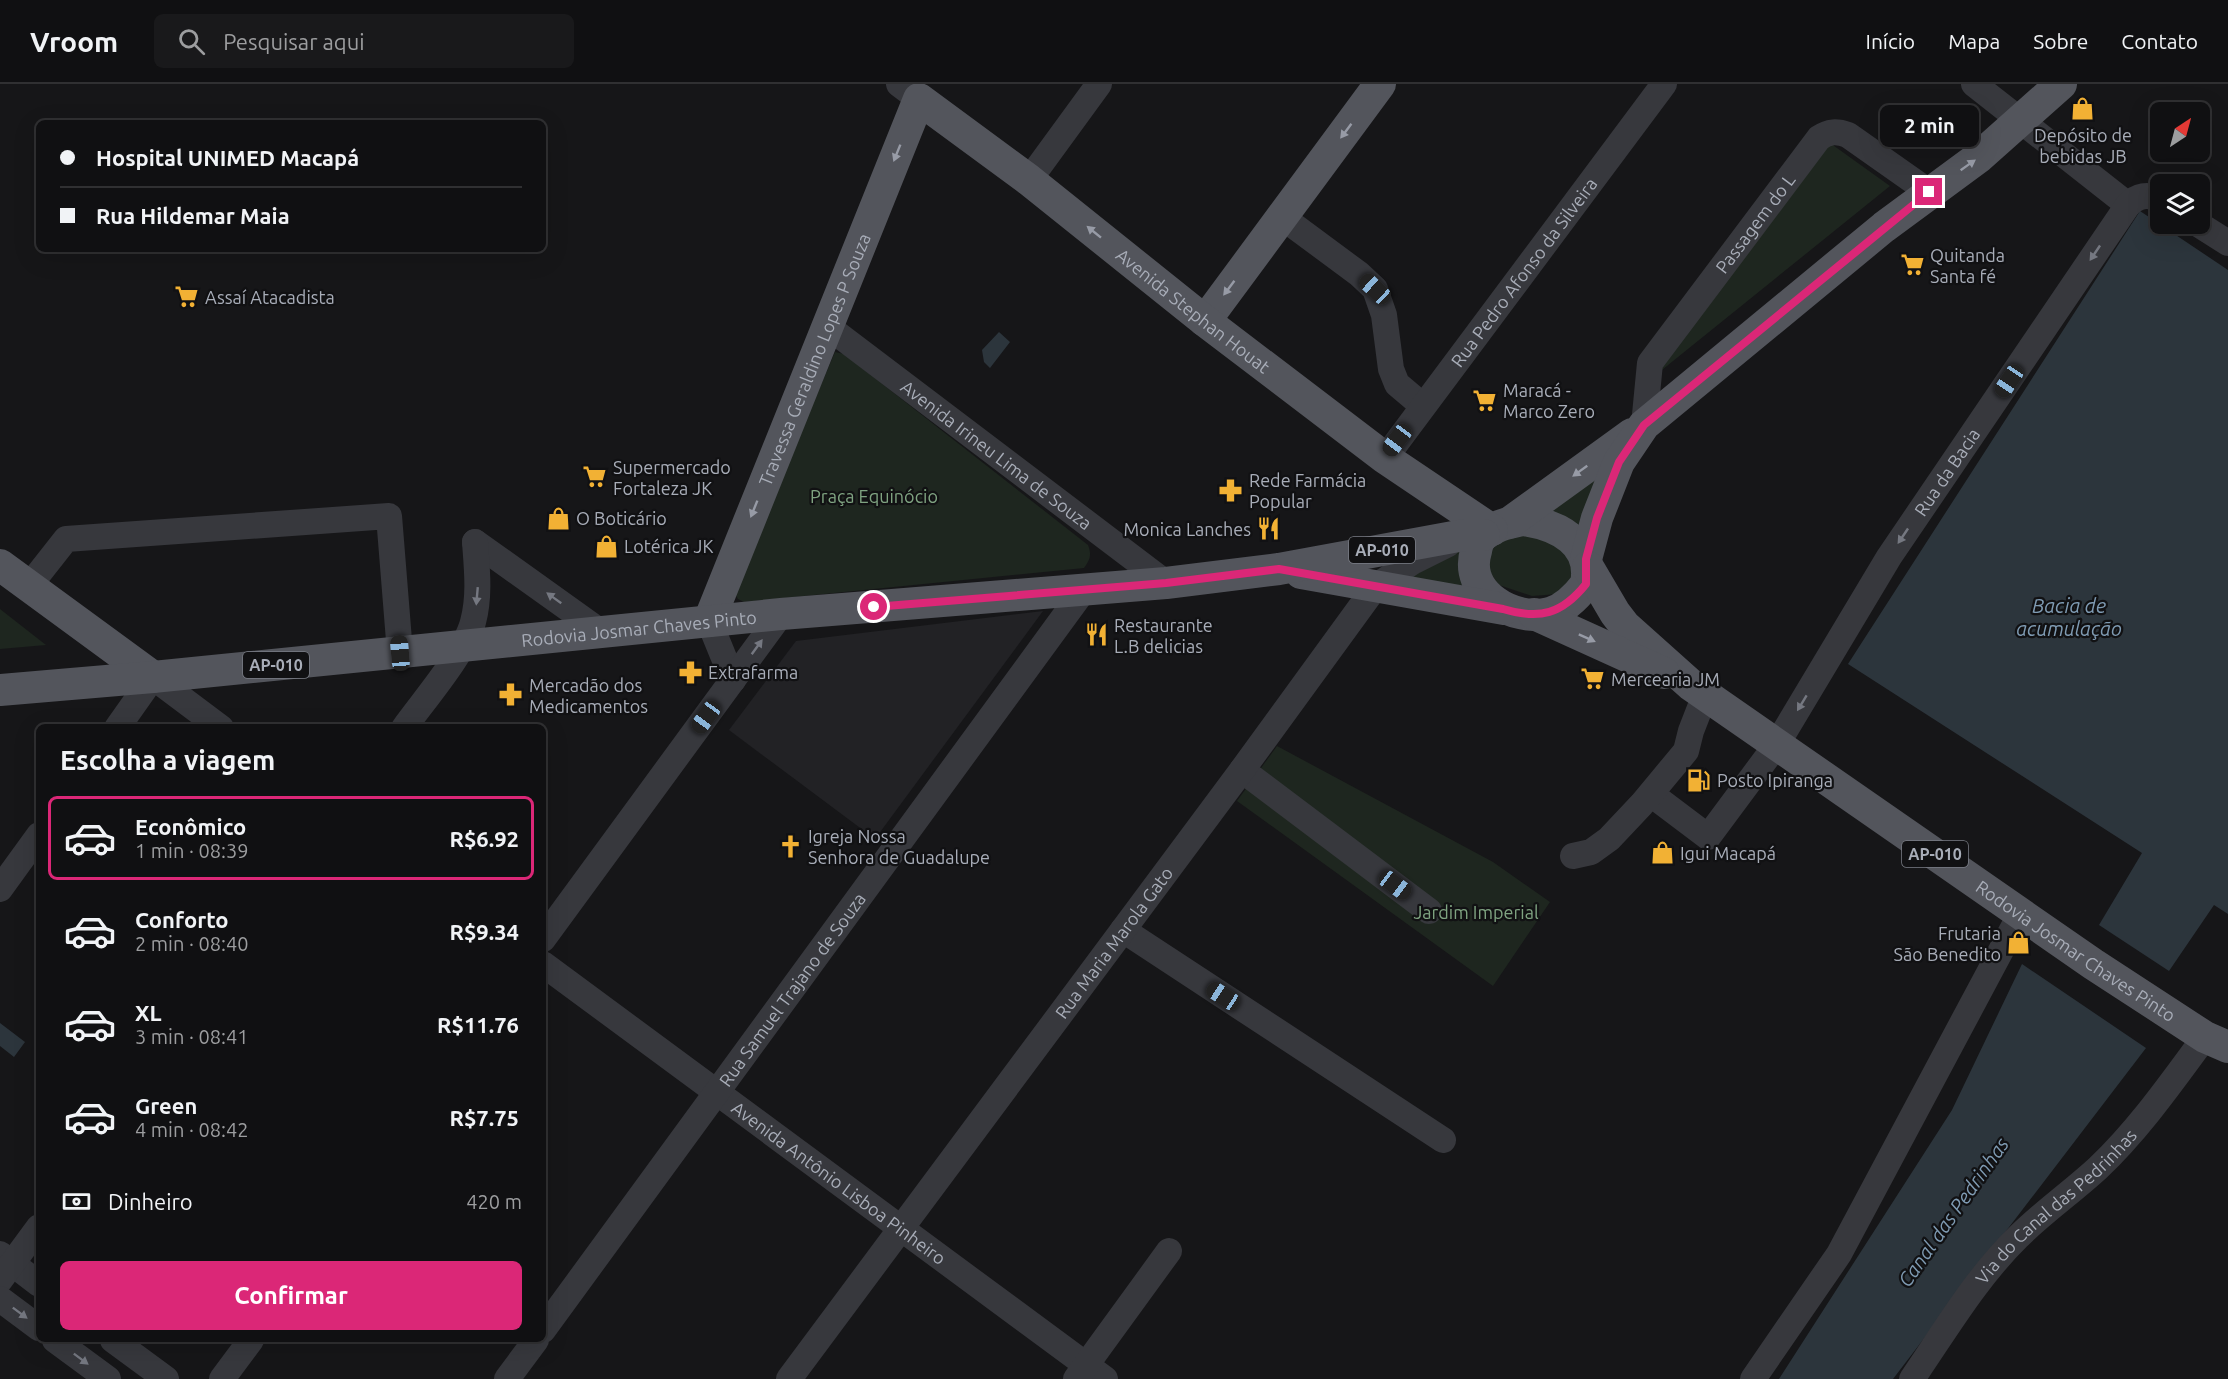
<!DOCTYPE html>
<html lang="pt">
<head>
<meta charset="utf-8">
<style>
	:root { --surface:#101012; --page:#19191b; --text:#f1f3f6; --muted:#9c9d9f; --line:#303032; --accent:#db2777 }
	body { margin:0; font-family:Ubuntu,sans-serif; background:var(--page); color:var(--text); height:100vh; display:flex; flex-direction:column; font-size:22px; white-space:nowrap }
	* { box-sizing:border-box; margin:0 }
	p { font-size:20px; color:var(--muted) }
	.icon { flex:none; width:33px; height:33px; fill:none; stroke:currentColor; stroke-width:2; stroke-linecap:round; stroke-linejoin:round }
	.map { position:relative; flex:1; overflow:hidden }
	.sheet { position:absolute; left:36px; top:640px; width:510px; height:618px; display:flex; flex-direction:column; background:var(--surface); border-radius:9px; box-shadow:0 6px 24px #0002,0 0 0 2px var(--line) }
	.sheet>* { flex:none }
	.banner { position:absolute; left:36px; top:36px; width:510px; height:132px; border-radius:9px; box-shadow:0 6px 24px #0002,0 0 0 2px var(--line); display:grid; align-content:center; height:132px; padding:0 24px; background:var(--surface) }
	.needle { width:39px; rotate:36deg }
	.fabs { position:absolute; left:2150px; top:18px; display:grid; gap:12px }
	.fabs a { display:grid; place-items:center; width:60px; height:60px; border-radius:9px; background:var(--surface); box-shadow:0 6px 24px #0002,0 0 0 2px var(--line); font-size:30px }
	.end { position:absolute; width:27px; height:27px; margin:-14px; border:8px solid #db2777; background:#fff; box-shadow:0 0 0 3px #fff }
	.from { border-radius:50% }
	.bubble { position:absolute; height:42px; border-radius:9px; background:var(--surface); box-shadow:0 6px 24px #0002,0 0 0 2px var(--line); font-size:20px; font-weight:700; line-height:42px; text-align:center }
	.car { position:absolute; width:18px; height:36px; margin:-18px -9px; border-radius:8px; box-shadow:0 0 4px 2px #0007; background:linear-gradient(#222 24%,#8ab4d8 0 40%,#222 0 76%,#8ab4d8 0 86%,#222 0) }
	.banner b { display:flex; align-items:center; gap:21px; height:57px; font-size:22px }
	.banner b+b { border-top:2px solid var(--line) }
	.banner i { width:15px; height:15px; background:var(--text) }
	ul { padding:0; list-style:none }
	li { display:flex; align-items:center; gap:18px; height:84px; margin:0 12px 9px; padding:0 12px; border:3px solid transparent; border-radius:9px }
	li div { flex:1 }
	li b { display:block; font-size:22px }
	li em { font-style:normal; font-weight:700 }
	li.on { border-color:var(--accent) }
	li>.icon { width:54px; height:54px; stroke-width:1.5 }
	h2 { padding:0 24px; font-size:27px; line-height:72px }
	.pay { display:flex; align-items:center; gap:15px; height:66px; padding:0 24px; font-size:22px }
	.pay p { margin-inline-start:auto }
	.action { display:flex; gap:12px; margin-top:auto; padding:12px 24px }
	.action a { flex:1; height:69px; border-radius:9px; background:var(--accent); color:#fff; font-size:24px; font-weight:700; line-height:69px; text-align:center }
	header { display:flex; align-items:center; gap:36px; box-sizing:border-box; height:84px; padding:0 30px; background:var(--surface); border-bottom:2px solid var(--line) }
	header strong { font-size:28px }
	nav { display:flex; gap:33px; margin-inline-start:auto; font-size:21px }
	.search { width:420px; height:54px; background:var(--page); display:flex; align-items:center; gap:15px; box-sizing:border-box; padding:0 21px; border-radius:9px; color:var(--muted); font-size:22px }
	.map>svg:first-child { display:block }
	.built { fill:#222225 }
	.green { fill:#1e261f }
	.water { fill:#2c353c }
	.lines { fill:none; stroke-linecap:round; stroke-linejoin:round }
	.minor { stroke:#37383d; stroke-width:26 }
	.major { stroke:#53555c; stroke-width:32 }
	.oneway { fill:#979ba6 }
	.oneway2 { fill:#757881 }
	.route { stroke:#db2777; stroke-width:8 }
	.labels { text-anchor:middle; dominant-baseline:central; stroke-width:4.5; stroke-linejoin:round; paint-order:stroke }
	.shield { fill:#111113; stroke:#7b7e86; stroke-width:1.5 }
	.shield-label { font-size:16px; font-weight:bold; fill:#a8adb8 }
	.poi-label { font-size:18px; fill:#a8adb8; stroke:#111113; text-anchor:start }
	.street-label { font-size:18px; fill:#a8adb8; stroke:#111113 }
	.park-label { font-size:18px; fill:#7fa381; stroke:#111113 }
	.water-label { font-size:20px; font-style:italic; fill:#7f9bb3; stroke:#111113 }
</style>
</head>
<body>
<header>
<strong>Vroom</strong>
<div class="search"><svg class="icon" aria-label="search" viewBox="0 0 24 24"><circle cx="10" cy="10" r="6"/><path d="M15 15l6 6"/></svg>Pesquisar aqui</div>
<nav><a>Início</a><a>Mapa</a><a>Sobre</a><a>Contato</a></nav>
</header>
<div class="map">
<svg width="2228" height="1295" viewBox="0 0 2228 1295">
	<rect width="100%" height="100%" fill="#161618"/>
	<!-- built -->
	<path class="built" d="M 1043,527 L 875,755 L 729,646 L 796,557 Z"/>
	<!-- green -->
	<path class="green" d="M 1830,59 L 1890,102 L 1652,294 Z
		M 835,268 L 844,270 L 1088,461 C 1092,471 1090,476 1084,484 L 744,518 L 738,515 L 733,507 Z
		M 1602,378 L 1583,451 L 1537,428 Z
		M 1528,451 L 1545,455 L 1572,473 L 1575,496 L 1558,510 L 1532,512 L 1499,501 L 1486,483 C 1489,460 1506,452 1528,451 Z
		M 1460,460 L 1470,500 L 1460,510 L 1394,496 Z
		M 0,525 L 46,561 L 0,565 Z
		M 1277,662 L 1493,778 L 1550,818 L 1493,902 L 1237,717 Z"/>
	<!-- water -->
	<path class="water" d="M 2140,127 L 2228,186 L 2228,830 L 2214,821 L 2169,887 L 2099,841 L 2142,769 L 1848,580 Z
		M 999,248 L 1010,258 L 990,284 L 984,278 L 982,266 Z
		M 2022,880 L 2146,964 L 1893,1295 L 1779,1295 L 1952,1026 Z
		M 0,939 L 25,958 L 14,973 L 0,962 Z"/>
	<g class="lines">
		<!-- minor -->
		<g class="minor">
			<path d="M 899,0 L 919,15"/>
			<path d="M 1974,0 L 2128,121"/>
			<path d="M 1029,96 L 1099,0"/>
			<path d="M 1282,133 L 1359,190 L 1375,205 L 1384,231 L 1391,285 L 1397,300 L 1423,322"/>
			<path d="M 2198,140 L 2228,159"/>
			<path id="s1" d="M 827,242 L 1166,499"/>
			<path id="s2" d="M 1644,341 L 1650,279 L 1819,54 C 1829,47 1837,47 1848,51 L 1929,108"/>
			<path id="s3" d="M 1385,374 L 1664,0"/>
			<path d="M 475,458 L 601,548"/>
			<path d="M 29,502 L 66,455 L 389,432 L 400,569"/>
			<path d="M 709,537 L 733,596"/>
			<path d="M 117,644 L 153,593 L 221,644"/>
			<path d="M 404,644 C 424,616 465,569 473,538 C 480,512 477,485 475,458"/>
			<path d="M 1242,686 L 1429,827"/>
			<path id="s4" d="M 1651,710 L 1708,753 L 1777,660 L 1889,473 L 2128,121 C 2138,111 2147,110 2160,115"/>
			<path d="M 1573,772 L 1591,768 L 1609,755 L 1642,720 L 1686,667 L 1691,647 L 1705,611"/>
			<path d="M 0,805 L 39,751"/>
			<path d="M 1123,846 L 1443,1056"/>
			<path d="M 543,855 L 781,530"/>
			<path id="s5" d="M 543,880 L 1105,1295"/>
			<path d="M 0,1170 L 39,1200"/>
			<path d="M 0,1196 L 39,1143"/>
			<path d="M 0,1215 L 39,1244"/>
			<path id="s6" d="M 543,1246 L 1083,507"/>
			<path d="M 55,1256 L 108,1295"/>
			<path d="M 113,1256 L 166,1295"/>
			<path d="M 222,1295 L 251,1256"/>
			<path d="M 507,1295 L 536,1256"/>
			<path id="s7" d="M 789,1295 L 1242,686 L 1376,502 L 1414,477 L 1448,460"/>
			<path d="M 1076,1295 L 1169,1167"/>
			<path d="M 1753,1295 L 1839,1170 L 2021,829"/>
			<path id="s8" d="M 1912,1295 C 1945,1247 1976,1194 2018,1153 C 2043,1128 2072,1108 2098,1084 C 2139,1045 2171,999 2205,953"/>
		</g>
		<!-- major -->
		<g class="major">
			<path d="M 1205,237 L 1380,0"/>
			<path d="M 1523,436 C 1558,441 1594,459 1586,500 C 1577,512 1566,524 1550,529 C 1514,539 1463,509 1476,467 C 1477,461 1479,455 1484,451 C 1495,441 1509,439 1523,436 Z"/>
			<path d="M 1509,439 L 1632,350"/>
			<path d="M 1586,475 L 1597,434 L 1619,378 L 1644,341 L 1884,143 L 1979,73 L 2061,0"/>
			<path d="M 0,481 L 153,593"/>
			<path id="s9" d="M 1588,483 L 1615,529 L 1625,542 L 1691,601 L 2093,880 L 2205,953 L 2228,963"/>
			<path d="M 1301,489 L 1504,525"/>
			<path d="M 1534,530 L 1664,589"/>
			<path id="s10" d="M 709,537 L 919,15 L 1029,96 L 1205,237 L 1385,374 L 1492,446"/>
			<path id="s11" d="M 0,606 L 153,593 L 781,530 L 1166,499 L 1279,485 L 1464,451 L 1484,451"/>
		</g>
	</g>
	<!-- one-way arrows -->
	<defs><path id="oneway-solid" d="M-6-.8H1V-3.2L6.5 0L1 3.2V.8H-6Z" transform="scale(1.5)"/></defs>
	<g class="oneway">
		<use href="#oneway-solid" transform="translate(1346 47) rotate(127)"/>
		<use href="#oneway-solid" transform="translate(897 69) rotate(112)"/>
		<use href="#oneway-solid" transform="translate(1968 81) rotate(-35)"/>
		<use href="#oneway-solid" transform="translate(1094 148) rotate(-141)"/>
		<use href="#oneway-solid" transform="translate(1229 204) rotate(127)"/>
		<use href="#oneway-solid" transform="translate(1580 387) rotate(144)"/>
		<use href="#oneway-solid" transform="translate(754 425) rotate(112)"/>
		<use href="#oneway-solid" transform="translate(1587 554) rotate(24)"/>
	</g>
	<g class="oneway2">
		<use href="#oneway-solid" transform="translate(2095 169) rotate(124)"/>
		<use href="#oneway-solid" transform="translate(1903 452) rotate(124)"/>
		<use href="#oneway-solid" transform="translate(477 512) rotate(95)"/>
		<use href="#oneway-solid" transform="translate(554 514) rotate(-144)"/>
		<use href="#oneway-solid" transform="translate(757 563) rotate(-54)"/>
		<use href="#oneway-solid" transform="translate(1802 619) rotate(121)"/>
		<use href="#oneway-solid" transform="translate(20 1229) rotate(37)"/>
		<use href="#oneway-solid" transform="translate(81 1275) rotate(37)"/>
	</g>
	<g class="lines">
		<!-- route -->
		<path class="route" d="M 874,523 L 1166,499 L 1279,485 L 1503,525 C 1540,536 1562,530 1586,500 L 1586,475 L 1597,434 L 1619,378 L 1644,341 L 1929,108"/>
	</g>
	<!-- icons -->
	<defs>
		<symbol id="shop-bare" viewBox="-9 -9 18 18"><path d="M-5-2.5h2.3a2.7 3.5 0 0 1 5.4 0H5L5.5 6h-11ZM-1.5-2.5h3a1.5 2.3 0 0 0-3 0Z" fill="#f2b134" stroke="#111113" stroke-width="2.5" paint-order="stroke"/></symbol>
		<symbol id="supermarket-bare" viewBox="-9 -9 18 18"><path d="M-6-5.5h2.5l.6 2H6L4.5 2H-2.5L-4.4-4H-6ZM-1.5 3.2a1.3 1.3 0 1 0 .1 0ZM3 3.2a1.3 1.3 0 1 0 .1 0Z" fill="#f2b134" stroke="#111113" stroke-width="2.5" paint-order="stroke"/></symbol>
		<symbol id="pharmacy-bare" viewBox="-9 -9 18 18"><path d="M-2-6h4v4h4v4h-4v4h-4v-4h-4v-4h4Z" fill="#f2b134" stroke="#111113" stroke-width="2.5" paint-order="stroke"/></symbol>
		<symbol id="restaurant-bare" viewBox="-9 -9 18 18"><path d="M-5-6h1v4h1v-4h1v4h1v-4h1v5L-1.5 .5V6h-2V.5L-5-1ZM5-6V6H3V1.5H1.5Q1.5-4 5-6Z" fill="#f2b134" stroke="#111113" stroke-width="2.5" paint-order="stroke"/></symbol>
		<symbol id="fuel-bare" viewBox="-9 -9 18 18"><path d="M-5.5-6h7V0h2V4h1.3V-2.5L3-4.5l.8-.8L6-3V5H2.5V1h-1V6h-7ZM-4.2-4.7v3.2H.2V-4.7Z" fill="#f2b134" stroke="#111113" stroke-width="2.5" paint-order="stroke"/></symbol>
		<symbol id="church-bare" viewBox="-9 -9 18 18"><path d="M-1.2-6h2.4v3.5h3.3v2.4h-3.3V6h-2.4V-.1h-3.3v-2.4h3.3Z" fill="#f2b134" stroke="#111113" stroke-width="2.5" paint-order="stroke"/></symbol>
	</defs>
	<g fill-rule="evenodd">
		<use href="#shop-bare" x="2066" y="8" width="33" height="33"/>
		<use href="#supermarket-bare" x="1896" y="164" width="33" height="33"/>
		<use href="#supermarket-bare" x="170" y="196" width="33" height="33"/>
		<use href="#supermarket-bare" x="1468" y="300" width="33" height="33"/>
		<use href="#supermarket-bare" x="578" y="376" width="33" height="33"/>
		<use href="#pharmacy-bare" x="1214" y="390" width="33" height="33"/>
		<use href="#shop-bare" x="542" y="418" width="33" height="33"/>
		<use href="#restaurant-bare" x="1252" y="428" width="33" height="33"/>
		<use href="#shop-bare" x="590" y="446" width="33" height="33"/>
		<use href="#restaurant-bare" x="1080" y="534" width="33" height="33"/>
		<use href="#pharmacy-bare" x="674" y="572" width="33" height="33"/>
		<use href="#supermarket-bare" x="1576" y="578" width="33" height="33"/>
		<use href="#pharmacy-bare" x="494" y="594" width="33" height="33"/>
		<use href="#fuel-bare" x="1682" y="680" width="33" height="33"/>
		<use href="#church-bare" x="774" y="746" width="33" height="33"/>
		<use href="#shop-bare" x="1646" y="752" width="33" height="33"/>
		<use href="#shop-bare" x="2002" y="842" width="33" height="33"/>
	</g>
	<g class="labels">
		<!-- shield labels -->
		<g class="shield">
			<rect x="1349" y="453" width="66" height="26" rx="4.5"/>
			<rect x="243" y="568" width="66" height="26" rx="4.5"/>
			<rect x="1902" y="757" width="66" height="26" rx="4.5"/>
		</g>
		<g class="shield-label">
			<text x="1382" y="466">AP-010</text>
			<text x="276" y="581">AP-010</text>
			<text x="1935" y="770">AP-010</text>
		</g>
		<!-- poi labels -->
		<g class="poi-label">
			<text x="2083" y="51" text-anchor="middle">Depósito de<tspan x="2083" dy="21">bebidas JB</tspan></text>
			<text x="1930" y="171">Quitanda<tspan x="1930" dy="21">Santa fé</tspan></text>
			<text x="205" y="213">Assaí Atacadista</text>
			<text x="1503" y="306">Maracá -<tspan x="1503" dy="21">Marco Zero</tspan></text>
			<text x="613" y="383">Supermercado<tspan x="613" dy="21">Fortaleza JK</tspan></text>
			<text x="1249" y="396">Rede Farmácia<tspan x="1249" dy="21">Popular</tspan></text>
			<text x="576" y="434">O Boticário</text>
			<text x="1251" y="445" text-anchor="end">Monica Lanches</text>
			<text x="624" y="462">Lotérica JK</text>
			<text x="1114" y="541">Restaurante<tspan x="1114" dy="21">L.B delicias</tspan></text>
			<text x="708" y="588">Extrafarma</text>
			<text x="1611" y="595">Mercearia JM</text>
			<text x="529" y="601">Mercadão dos<tspan x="529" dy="21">Medicamentos</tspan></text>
			<text x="1717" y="696">Posto Ipiranga</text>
			<text x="808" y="752">Igreja Nossa<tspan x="808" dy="21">Senhora de Guadalupe</tspan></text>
			<text x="1680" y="769">Igui Macapá</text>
			<text x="2001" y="849" text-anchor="end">Frutaria<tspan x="2001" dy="21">São Benedito</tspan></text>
		</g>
		<!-- street labels -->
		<g class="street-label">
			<text stroke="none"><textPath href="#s2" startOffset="237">Passagem do L</textPath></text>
			<text stroke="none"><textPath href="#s3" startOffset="232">Rua Pedro Afonso da Silveira</textPath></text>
			<text stroke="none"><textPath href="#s10" startOffset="909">Avenida Stephan Houat</textPath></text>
			<text stroke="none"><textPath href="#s10" startOffset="282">Travessa Geraldino Lopes P Souza</textPath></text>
			<text stroke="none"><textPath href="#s1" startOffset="213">Avenida Irineu Lima de Souza</textPath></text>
			<text stroke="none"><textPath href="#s4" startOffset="508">Rua da Bacia</textPath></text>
			<text stroke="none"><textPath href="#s11" startOffset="642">Rodovia Josmar Chaves Pinto</textPath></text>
			<text stroke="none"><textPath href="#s7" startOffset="544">Rua Maria Marola Gato</textPath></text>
			<text stroke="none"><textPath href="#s9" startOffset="626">Rodovia Josmar Chaves Pinto</textPath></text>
			<text stroke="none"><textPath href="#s6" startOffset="422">Rua Samuel Trajano de Souza</textPath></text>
			<text stroke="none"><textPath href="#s5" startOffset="368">Avenida Antônio Lisboa Pinheiro</textPath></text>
			<text stroke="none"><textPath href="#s8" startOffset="226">Via do Canal das Pedrinhas</textPath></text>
		</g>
		<!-- park labels -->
		<g class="park-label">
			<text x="874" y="412">Praça Equinócio</text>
			<text x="1476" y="828">Jardim Imperial</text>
		</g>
		<!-- water labels -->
		<g class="water-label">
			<text x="2069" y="521">Bacia de<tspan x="2069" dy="23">acumulação</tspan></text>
			<text transform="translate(1953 1128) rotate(-55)">Canal das Pedrinhas</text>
		</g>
	</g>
</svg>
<div class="fabs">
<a><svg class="needle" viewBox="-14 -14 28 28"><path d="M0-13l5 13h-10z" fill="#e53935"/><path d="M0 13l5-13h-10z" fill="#9c9d9f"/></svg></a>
<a><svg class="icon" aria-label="layers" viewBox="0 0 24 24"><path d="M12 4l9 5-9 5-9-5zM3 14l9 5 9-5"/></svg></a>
</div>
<i class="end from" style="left:874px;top:523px"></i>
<i class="end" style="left:1929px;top:108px"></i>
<div class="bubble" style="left:1880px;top:21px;width:99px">2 min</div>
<i class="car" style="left:1375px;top:205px;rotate:313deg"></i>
<i class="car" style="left:2009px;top:297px;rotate:214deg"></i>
<i class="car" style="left:1397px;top:356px;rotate:217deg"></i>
<i class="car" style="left:400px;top:569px;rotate:355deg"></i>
<i class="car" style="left:706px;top:633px;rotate:216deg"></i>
<i class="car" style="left:1395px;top:801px;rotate:127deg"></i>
<i class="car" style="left:1223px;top:912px;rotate:303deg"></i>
<div class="banner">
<b><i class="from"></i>Hospital UNIMED Macapá</b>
<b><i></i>Rua Hildemar Maia</b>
</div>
<section class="sheet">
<h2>Escolha a viagem</h2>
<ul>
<li class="on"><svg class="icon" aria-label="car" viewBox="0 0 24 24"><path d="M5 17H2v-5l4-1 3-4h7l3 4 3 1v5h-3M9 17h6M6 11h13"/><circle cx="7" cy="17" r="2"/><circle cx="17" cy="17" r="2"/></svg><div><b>Econômico</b><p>1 min · 08:39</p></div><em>R$6.92</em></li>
<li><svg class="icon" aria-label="car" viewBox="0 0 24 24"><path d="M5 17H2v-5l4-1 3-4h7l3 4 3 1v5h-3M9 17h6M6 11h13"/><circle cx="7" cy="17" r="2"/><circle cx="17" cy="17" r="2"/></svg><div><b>Conforto</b><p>2 min · 08:40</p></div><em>R$9.34</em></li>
<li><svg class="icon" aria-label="car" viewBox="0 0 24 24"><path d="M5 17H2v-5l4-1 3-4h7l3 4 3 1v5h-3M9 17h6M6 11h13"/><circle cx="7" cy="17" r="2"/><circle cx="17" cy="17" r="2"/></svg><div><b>XL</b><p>3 min · 08:41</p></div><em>R$11.76</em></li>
<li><svg class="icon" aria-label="car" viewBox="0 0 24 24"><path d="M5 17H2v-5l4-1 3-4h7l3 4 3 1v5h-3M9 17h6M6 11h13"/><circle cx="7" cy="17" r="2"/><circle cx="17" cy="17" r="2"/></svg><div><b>Green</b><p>4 min · 08:42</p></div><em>R$7.75</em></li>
</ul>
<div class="pay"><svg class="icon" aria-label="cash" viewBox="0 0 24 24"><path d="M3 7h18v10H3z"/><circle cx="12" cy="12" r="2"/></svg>Dinheiro<p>420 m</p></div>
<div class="action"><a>Confirmar</a></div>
</section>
</div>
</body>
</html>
